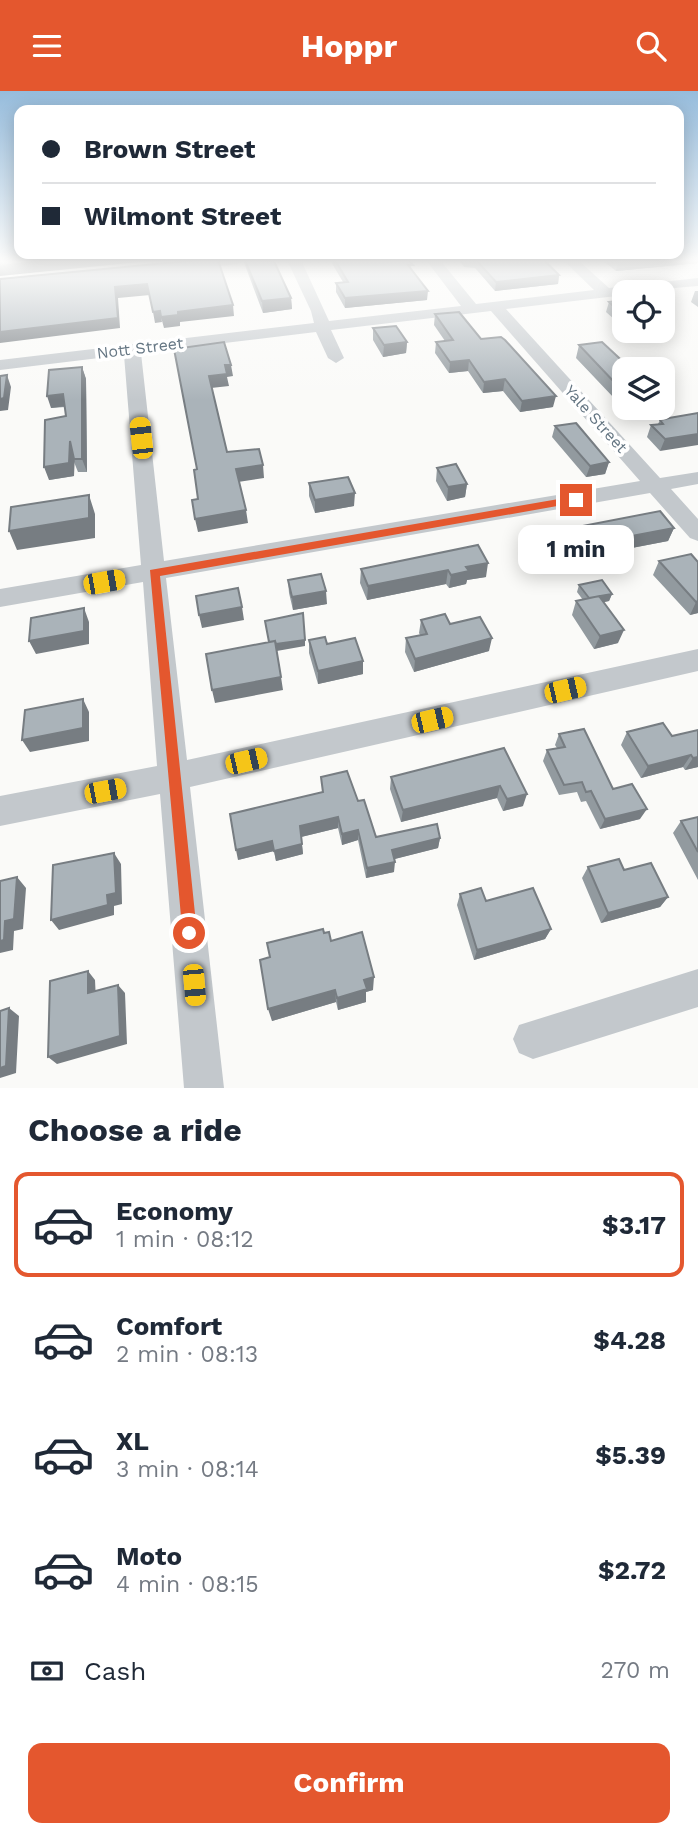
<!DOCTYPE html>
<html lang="en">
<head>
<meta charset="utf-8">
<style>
	:root { --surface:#fff; --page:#f6f6f7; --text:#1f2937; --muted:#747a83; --line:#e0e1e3; --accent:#e4572e }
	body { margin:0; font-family:"Work Sans",sans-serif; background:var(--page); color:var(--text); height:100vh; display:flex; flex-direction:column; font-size:26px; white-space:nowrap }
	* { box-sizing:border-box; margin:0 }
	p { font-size:23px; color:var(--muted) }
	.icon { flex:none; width:38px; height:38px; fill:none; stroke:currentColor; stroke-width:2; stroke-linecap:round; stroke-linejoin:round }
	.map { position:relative; height:997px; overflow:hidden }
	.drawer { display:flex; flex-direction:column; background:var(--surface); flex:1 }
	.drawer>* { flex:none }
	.banner { position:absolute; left:14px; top:14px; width:670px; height:154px; border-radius:14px; box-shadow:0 4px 18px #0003; display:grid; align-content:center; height:154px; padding:0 28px; background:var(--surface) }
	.controls { position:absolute; left:612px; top:189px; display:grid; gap:14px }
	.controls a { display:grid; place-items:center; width:63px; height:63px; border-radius:14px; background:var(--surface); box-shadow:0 4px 18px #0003; font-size:35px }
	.end { position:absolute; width:32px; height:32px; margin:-16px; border:9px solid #e4572e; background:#fff; box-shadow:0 0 0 4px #fff }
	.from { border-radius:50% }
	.bubble { position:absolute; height:49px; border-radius:14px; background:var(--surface); box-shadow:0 4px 18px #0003; font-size:23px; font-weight:700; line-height:49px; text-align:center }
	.car { position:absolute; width:21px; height:42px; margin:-21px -10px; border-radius:9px; box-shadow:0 0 5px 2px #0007; background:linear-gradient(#f5c518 24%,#345 0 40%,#f5c518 0 76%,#345 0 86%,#f5c518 0) }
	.banner b { display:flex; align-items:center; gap:24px; height:66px; font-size:26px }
	.banner b+b { border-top:2px solid var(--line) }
	.banner i { width:18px; height:18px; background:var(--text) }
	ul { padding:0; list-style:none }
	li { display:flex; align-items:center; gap:21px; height:105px; margin:0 14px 10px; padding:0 14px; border:4px solid transparent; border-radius:14px }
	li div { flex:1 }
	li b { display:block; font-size:26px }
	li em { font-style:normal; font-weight:700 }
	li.current { border-color:var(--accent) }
	li>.icon { width:63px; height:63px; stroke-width:1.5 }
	h2 { padding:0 28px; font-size:32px; line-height:84px }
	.pay { display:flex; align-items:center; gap:18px; height:77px; padding:0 28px; font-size:26px }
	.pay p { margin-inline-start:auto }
	.primary-button { display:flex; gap:14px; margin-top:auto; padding:14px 28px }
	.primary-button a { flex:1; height:80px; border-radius:14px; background:var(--accent); color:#fff; font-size:28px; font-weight:700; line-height:80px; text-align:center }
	header { display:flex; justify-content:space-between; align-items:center; height:91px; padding:0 28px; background:var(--accent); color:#fff; font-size:32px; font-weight:700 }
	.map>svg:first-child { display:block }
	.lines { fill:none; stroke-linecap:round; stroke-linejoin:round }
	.minor { fill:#c3c8cc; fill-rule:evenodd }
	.wall { fill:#929a9f }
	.shaded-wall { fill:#777d82 }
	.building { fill:#aab3b9; stroke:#777d82; stroke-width:2 }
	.route { fill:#e4572e }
	.labels { text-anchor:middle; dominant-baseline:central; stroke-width:7; stroke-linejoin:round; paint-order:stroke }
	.far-street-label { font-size:16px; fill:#657683; stroke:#fff }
</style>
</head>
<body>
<header><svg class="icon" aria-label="menu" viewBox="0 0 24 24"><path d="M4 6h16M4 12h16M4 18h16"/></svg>Hoppr<svg class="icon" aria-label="search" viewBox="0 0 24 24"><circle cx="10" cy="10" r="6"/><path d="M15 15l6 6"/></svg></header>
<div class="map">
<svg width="698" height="997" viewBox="0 0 698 997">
	<rect width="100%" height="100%" fill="#fafaf8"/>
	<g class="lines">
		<!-- minor -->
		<path class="minor" d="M 197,169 L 244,169 L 238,173 L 185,179 L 178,175 L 180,172 Z
			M 287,169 L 301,169 L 329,230 L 461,215 L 426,169 L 440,169 L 476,213 L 594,199 L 563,169 L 578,169 L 609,197 L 698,187 L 698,195 L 625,201 L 625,204 L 506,218 L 660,387 L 698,381 L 698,393 L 671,398 L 698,428 L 698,450 L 690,447 L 650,402 L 166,487 L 187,669 L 698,558 L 698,580 L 190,696 L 224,997 L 184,997 L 160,703 L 0,735 L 0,705 L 157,675 L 143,491 L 0,516 L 0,498 L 141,474 L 124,264 L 0,279 L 0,269 L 314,232 L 311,220 ZM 491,220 L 640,390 L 164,470 L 141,262 L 316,241 L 328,267 L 336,272 L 344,267 L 331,239 Z
			M 698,878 L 698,916 L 533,968 L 519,962 L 513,948 L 519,934 Z"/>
	</g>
	<!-- wall -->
	<path class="wall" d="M 243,169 L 269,169 L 291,207 L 292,218 L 263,222 Z
		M 330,169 L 409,169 L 412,180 L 427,209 L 345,217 L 336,201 L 336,192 L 343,191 Z
		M 459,169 L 544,169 L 559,184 L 558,193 L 495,200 L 475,177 L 464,176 Z
		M 602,169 L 698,169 L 698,172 L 616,180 Z
		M 695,200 L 698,200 L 698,216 L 691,211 Z
		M 625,209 L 625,235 L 623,236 L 606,221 L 609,211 Z
		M 435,223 L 481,248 L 553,316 L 520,321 L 503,300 L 483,302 L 468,280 L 449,282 L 435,262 L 436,251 L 445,250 L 434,234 Z
		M 373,237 L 407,251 L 406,262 L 383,266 L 373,249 Z
		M 579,254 L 631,278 L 614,307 L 576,267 Z
		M 82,276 L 86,288 L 87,381 L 78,381 L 74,371 L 74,385 L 49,389 L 66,325 L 65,316 L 51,317 Z
		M 698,322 L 660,360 L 647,346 L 651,334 L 658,333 L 660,329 Z
		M 555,335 L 609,371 L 605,383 L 586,386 L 552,346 Z
		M 437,377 L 467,393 L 465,406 L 447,410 L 436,390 Z
		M 309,392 L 354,415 L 315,422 L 309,405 Z
		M 674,437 L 668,450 L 538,475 L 528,458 L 531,445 Z
		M 478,454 L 486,486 L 467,489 L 466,493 L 449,497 L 446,493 L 367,509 L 360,492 L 361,478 Z
		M 691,463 L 698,522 L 690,524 L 653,484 L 659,470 Z
		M 288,489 L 327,513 L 293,519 L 289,502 Z
		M 579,494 L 612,503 L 609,510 L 603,511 L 618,552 L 594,558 L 572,524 L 576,510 L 583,509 L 577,501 Z
		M 421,529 L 450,533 L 489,560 L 414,581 L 405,561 L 406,547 L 420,544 L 419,542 Z
		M 309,549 L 363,570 L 363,583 L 318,593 L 309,562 Z
		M 698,639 L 698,676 L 685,679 L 683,676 L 641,687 L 621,654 L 627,641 L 672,645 Z
		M 559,643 L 613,698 L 640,728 L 600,738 L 586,710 L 581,711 L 577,701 L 559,704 L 543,670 L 547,659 L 557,657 L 555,654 Z
		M 504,657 L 523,715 L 503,720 L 497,707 L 401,731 L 390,698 L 391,686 Z
		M 358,710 L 376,746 L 440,747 L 438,757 L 394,768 L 394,781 L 366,787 L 358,749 L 342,754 L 338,737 L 301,746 L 303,763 L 276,770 L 274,760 L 238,769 Z
		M 698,726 L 698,789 L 673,742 L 681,730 Z
		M 588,776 L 624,779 L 668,806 L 660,816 L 601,832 L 582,787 Z
		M 460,803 L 486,810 L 551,838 L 545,848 L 474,869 L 457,814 Z
		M 324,842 L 373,899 L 366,901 L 366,911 L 338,919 L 336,911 L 272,930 L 270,866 Z"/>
	<!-- shaded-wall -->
	<path class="shaded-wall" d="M 56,169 L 159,169 L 0,185 L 0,175 Z
		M 646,169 L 698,169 L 698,172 L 616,180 L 618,172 Z
		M 559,184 L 558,193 L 495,200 L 496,191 Z
		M 147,193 L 150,204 L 118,207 L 120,237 L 0,252 L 0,241 L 115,196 Z
		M 428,200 L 427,209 L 345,217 L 345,207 Z
		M 291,207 L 292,218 L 263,222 L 262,210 Z
		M 233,214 L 234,225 L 180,231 L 180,235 L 164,237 L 161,226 L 178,221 Z
		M 160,220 L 162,231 L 155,232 L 153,221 Z
		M 407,251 L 406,262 L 383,266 L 384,254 Z
		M 469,269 L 468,280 L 449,282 L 450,271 Z
		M 225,274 L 231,274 L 233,285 L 227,286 L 229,295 L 211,297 L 209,285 Z
		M 82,276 L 86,288 L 87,381 L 82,368 Z
		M 7,284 L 11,296 L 8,319 L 0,320 L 0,308 Z
		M 505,288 L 503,300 L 483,302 L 484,291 Z
		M 625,293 L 625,305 L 614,307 L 618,295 Z
		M 63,303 L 67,315 L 51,317 L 47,305 Z
		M 556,305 L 553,316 L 520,321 L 522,310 Z
		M 698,343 L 698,354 L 660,360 L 665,348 Z
		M 70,350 L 75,363 L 74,385 L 49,389 L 44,376 Z
		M 609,371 L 605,383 L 586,386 L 590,375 Z
		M 263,374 L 264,387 L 238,391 L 236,378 Z
		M 467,393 L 465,406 L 447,410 L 448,396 Z
		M 355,402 L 354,415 L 315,422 L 315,409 Z
		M 89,404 L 95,423 L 95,447 L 17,459 L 9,440 Z
		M 246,419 L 248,432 L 198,441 L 195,428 Z
		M 674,437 L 668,450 L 538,475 L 542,462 Z
		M 488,472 L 486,486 L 467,489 L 466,493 L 449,497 L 451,484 L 466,476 Z
		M 448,479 L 446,493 L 367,509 L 368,495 Z
		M 326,500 L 327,513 L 293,519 L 292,506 Z
		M 612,503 L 609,510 L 587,515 L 590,508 Z
		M 698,510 L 698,522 L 690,524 L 696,511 Z
		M 242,516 L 244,529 L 202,537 L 199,524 Z
		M 84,517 L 89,531 L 89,553 L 36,563 L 29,550 Z
		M 624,539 L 618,552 L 594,558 L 600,545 Z
		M 492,547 L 489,560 L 414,581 L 415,568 Z
		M 305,549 L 305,555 L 271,561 L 270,554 Z
		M 363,570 L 363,583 L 318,593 L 318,580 Z
		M 281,586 L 283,599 L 215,612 L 212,599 Z
		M 83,608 L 89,621 L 89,650 L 30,661 L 22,649 Z
		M 691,664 L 683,676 L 641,687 L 648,675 Z
		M 698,666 L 698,676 L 685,679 L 693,667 Z
		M 500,695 L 497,707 L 401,731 L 403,719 Z
		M 527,703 L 523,715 L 503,720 L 507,708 Z
		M 647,718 L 640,728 L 600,738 L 605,728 Z
		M 338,726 L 338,737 L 301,746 L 300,735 Z
		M 358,739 L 358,749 L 342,754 L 342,743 Z
		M 440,747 L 438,757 L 391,769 L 392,759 Z
		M 272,750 L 274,760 L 238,769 L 236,759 Z
		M 302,753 L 303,763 L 276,770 L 274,760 Z
		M 114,762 L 121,773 L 122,813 L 114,815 L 114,824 L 59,839 L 51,829 Z
		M 395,771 L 394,781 L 366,787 L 367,777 Z
		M 17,786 L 26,797 L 23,838 L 14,840 L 13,859 L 0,862 L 0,850 Z
		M 668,806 L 660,816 L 601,832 L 608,822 Z
		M 551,838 L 545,848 L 474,869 L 477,859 Z
		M 88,880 L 95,889 L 96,910 L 88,902 Z
		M 374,886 L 373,899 L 366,901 L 366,911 L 338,919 L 337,907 L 364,889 Z
		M 118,894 L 125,902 L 127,953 L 57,973 L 48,966 Z
		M 335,899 L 336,911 L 272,930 L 268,918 Z
		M 9,917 L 19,925 L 16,982 L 0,987 L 0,977 Z"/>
	<!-- building -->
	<path class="building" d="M 0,169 L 56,169 L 0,175 Z
		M 197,169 L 218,169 L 233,214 L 178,221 L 178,224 L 161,226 L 160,220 L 153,221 L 147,193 L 115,196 L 118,227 L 0,241 L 0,188 Z
		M 245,169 L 274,170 L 291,207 L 262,210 Z
		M 335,169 L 409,169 L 413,174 L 408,174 L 428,200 L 345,207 L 336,192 L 348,191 Z
		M 476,169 L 544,169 L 559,184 L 496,191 Z
		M 614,169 L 646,169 L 618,172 Z
		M 625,209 L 625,226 L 609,211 Z
		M 459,221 L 481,248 L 501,246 L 505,249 L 556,305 L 522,310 L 505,288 L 484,291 L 469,269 L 450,271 L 436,251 L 453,249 L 435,223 Z
		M 396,235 L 407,251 L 384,254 L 373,237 Z
		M 224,251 L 231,274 L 225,274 L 227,283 L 209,285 L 227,361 L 259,358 L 263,374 L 236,378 L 246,419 L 195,428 L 192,409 L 198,408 L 194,379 L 197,378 L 174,258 Z
		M 602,251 L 631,278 L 625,278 L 625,293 L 618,295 L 579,254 Z
		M 82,276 L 82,368 L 74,368 L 70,350 L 69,372 L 44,376 L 45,329 L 66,325 L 63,303 L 47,305 L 49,279 Z
		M 7,284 L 4,307 L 0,308 L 0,285 Z
		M 698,322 L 698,343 L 665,348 L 651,334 L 663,333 L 660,329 L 669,327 Z
		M 576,332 L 609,371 L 590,375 L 555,335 Z
		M 456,373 L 467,393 L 448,396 L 437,377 Z
		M 348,386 L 355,402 L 315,409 L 309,392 Z
		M 89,404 L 89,427 L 9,440 L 11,416 Z
		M 660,420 L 674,437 L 542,462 L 531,445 Z
		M 478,454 L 488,472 L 466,476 L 469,480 L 451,484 L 448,479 L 368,495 L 361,478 Z
		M 691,463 L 698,471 L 698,510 L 696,511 L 659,470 Z
		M 321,483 L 326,500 L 292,506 L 288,489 Z
		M 602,489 L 612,503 L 589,507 L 579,494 Z
		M 238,497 L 242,516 L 199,524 L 196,505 Z
		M 599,505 L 624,539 L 600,545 L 576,510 Z
		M 84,517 L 84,540 L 29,550 L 31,527 Z
		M 303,522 L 305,549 L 276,553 L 275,550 L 269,551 L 265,530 Z
		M 445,523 L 450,533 L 480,526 L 492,547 L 415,568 L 406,547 L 427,543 L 421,529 Z
		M 325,546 L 327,553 L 355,547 L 363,570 L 318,580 L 309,549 Z
		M 275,550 L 281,586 L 212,599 L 206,563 Z
		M 83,608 L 83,637 L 22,649 L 25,619 Z
		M 663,632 L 672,645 L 698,639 L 698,666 L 693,667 L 691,664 L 648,675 L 627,641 Z
		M 584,638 L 613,698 L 632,693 L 647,718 L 605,728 L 591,700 L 586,701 L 582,691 L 564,694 L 547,659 L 565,656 L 559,643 Z
		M 504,657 L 527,703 L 507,708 L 500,695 L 403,719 L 391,686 Z
		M 347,680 L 358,710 L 364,709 L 376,746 L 437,733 L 440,747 L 392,759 L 395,771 L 367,777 L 358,739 L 342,743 L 338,726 L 300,735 L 302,753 L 274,760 L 272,750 L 236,759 L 230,723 L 323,701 L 321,686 Z
		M 698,726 L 698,761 L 681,730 Z
		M 114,762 L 116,802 L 107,804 L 108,814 L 51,829 L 53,774 Z
		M 619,768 L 624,779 L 651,772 L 668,806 L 608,822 L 588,776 Z
		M 17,786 L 14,828 L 5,830 L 4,849 L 0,850 L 0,790 Z
		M 481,797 L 486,810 L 533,797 L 551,838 L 477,859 L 460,803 Z
		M 323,838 L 324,842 L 329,841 L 331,850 L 362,841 L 374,886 L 364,889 L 367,898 L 337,907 L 335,899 L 268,918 L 260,869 L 270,866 L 267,852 Z
		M 88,880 L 88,902 L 118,894 L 120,945 L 48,966 L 50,890 Z
		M 9,917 L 6,975 L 0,977 L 0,920 Z"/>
	<!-- sky -->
	<linearGradient id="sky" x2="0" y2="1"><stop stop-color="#96bcdc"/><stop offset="0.55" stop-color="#fdfdfc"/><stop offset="1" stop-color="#fdfdfc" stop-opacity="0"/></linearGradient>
	<rect width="698" height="309" fill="url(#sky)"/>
	<!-- route -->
	<path class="route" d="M 576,405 L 581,409 L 580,411 L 160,485 L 197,842 L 195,848 L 189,850 L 183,848 L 150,479 Z"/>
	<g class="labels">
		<!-- far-street labels -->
		<g class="far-street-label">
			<text transform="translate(140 257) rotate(-7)">Nott Street</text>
			<text transform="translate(596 328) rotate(48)">Yale Street</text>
		</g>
	</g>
</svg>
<div class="controls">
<a><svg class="icon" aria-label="locate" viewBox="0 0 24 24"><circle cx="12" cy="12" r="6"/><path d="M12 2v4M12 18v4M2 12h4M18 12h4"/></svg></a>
<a><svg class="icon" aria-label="layers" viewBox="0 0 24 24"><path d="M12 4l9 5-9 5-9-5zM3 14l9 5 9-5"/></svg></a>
</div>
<i class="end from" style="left:189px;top:842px"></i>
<i class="end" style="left:576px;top:409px"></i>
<div class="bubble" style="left:518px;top:434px;width:116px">1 min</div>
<i class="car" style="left:141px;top:347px;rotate:354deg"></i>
<i class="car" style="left:104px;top:491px;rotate:80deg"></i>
<i class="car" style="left:565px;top:599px;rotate:77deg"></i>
<i class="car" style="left:432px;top:629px;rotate:77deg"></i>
<i class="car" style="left:246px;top:670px;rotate:77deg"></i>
<i class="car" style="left:105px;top:700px;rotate:79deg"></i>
<i class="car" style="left:194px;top:894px;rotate:175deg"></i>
<div class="banner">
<b><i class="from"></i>Brown Street</b>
<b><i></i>Wilmont Street</b>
</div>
</div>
<section class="drawer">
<h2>Choose a ride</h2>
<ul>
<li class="current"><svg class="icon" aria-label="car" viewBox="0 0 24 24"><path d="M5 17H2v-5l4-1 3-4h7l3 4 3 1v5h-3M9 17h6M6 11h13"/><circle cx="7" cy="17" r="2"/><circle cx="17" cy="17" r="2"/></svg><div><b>Economy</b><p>1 min · 08:12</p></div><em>$3.17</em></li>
<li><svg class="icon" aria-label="car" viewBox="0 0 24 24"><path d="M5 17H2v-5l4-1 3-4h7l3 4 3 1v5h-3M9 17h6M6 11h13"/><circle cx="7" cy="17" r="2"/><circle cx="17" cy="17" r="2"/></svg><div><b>Comfort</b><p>2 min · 08:13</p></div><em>$4.28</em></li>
<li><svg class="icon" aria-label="car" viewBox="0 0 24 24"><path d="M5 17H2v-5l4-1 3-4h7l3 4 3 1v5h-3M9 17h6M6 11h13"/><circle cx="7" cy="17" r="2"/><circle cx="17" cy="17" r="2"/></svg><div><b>XL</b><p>3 min · 08:14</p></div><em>$5.39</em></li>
<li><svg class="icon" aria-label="car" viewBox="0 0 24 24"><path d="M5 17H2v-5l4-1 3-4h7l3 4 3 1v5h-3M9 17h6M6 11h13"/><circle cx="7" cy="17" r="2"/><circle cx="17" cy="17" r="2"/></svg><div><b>Moto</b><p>4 min · 08:15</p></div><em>$2.72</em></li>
</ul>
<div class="pay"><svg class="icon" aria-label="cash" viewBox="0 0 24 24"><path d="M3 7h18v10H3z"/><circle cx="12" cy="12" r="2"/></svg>Cash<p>270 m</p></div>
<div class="primary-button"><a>Confirm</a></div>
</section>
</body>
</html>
